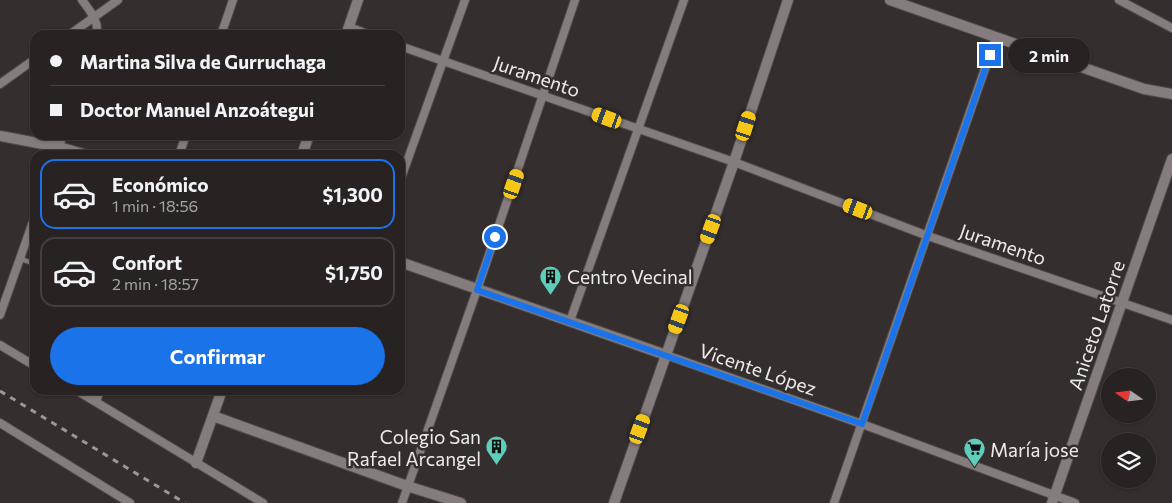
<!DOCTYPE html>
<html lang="es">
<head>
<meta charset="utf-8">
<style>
	:root { --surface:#282223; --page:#302a2b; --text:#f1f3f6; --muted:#a5a4a6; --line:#443f41; --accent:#1a73e8 }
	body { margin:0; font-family:Commissioner,sans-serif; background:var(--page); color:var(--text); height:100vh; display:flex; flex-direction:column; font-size:19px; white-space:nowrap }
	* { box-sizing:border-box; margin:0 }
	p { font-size:16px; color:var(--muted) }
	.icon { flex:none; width:28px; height:28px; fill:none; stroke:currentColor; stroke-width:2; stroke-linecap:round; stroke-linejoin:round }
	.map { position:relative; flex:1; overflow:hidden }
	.side { position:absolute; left:30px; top:150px; width:375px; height:245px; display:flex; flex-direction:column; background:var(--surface); border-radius:15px; box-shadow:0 1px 4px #0004,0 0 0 1px var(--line) }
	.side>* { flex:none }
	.top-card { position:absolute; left:30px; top:30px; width:375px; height:110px; border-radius:15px; box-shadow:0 1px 4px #0004,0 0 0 1px var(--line); display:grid; align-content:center; height:110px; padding:0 20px; background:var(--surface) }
	.needle { width:32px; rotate:284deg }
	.tools { position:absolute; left:1101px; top:368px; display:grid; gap:10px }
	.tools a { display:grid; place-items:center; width:55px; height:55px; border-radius:50%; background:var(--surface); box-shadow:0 1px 4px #0004,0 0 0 1px var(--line); font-size:25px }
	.end { position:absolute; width:22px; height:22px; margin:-11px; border:6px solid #1a73e8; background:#fff; box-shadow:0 0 0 2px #fff }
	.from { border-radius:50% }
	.bubble { position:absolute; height:35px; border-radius:18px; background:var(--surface); box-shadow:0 1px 4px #0004,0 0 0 1px var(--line); font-size:16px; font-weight:700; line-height:35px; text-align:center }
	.car { position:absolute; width:15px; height:30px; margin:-15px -8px; border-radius:6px; box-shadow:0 0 4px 1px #0007; background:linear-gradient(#f5c518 24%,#345 0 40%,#f5c518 0 76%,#345 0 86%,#f5c518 0) }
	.top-card b { display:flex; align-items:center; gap:18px; height:48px; font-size:19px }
	.top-card b+b { border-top:1px solid var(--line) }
	.top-card i { width:12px; height:12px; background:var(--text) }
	ul { padding:9px 0 0; list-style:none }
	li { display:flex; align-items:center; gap:15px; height:70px; margin:0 10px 8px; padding:0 10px; border:2px solid var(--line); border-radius:15px }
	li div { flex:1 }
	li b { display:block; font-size:19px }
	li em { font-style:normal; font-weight:700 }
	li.on { border-color:var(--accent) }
	li>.icon { width:45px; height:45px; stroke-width:1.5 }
	.primary-button { display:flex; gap:10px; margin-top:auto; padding:10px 20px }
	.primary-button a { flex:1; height:58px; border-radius:30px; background:var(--accent); color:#fff; font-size:20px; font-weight:700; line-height:58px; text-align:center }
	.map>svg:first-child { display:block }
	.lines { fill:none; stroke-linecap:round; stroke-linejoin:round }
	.service-casing { stroke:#504a4a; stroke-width:6 }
	.minor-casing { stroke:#504a4a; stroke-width:10 }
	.tertiary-casing { stroke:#504a4a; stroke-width:12 }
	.service { stroke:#857d7d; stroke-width:4 }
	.minor { stroke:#857d7d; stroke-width:8 }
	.tertiary { stroke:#857d7d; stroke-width:10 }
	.rail { stroke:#9c9697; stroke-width:3; stroke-dasharray:6 6; stroke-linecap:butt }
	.route { stroke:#1a73e8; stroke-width:6 }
	.labels { text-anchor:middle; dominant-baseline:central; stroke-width:5; stroke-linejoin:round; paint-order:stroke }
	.street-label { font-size:19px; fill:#f0ebeb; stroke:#352e2f }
	.poi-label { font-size:19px; fill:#f0ebeb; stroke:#352e2f; text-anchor:start }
</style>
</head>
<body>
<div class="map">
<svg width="1172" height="503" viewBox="0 0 1172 503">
	<rect width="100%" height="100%" fill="#352e2f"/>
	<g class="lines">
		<defs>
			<path id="service" d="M 21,259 L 35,264"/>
			<path id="minor" d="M 82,0 C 90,11 99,21 97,35
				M 1119,0 L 1172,28
				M 349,27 L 370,35
				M 69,35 L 118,0
				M 221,35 L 233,0
				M 400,46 L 734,162 L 928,236 L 1172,320
				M 0,84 L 35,59
				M 56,155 L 63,135
				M 179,155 L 186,135
				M 400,181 L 465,0
				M 0,315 L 35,216
				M 570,321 L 684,0
				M 0,345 L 35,366
				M 666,355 L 862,424 L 1075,503
				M 76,390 L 263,503
				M 96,402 L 100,390
				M 0,423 L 130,503
				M 402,503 L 477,290 L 575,0
				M 834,503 L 996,37"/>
			<path id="tertiary" d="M 890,0 L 1144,89 L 1172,94
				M 346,35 L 358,0
				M 0,136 L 59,147 L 87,155
				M 302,155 L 309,135
				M 400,262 L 666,355
				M 213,416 L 407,486 L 461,503
				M 196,463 L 222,390
				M 614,503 L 734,162 L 788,0
				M 1052,503 L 1172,159"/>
		</defs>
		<!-- service casing -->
		<use href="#service" class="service-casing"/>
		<!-- minor casing -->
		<use href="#minor" class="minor-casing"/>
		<!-- tertiary casing -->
		<use href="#tertiary" class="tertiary-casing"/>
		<!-- service -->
		<use href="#service" class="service"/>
		<!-- minor -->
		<use href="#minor" class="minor"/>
		<!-- tertiary -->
		<use href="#tertiary" class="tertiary"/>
		<!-- rail -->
		<path class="rail" d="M 0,391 L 185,503"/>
	</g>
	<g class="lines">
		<!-- route -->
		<path class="route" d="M 495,237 L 477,290 L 862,424 L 990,55"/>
	</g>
	<!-- icons -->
	<defs>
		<symbol id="building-pin" viewBox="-11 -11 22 30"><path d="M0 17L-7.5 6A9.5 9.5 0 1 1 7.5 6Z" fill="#5dceb9" stroke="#352e2f"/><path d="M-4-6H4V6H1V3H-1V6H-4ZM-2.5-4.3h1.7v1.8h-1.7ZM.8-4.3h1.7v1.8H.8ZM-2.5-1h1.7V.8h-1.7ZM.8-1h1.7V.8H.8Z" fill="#111"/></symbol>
		<symbol id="supermarket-pin" viewBox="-11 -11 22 30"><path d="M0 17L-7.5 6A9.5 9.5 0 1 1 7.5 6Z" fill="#5dceb9" stroke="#352e2f"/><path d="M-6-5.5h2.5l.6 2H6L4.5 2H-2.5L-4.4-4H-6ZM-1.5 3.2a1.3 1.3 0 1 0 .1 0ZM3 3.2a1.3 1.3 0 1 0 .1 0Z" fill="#111"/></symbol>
	</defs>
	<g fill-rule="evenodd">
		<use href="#building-pin" x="538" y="264" width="25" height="34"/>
		<use href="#building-pin" x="484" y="434" width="25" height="34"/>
		<use href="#supermarket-pin" x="962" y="436" width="25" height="34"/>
	</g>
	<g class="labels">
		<!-- street labels -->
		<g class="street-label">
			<text transform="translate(537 76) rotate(19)">Juramento</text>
			<text transform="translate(1003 244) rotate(19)">Juramento</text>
			<text transform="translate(1096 325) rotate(-71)">Aniceto Latorre</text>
			<text transform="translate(758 369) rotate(19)">Vicente López</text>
		</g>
		<!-- poi labels -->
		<g class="poi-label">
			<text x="567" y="276">Centro Vecinal</text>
			<text x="481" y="436" text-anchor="end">Colegio San<tspan x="481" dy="22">Rafael Arcangel</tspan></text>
			<text x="990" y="449">María jose</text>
		</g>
	</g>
</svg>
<div class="tools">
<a><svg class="needle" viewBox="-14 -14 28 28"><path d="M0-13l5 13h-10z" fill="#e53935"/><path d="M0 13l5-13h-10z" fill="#a5a4a6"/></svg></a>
<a><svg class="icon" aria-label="layers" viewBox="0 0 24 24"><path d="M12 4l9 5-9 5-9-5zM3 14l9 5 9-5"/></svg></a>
</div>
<i class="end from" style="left:495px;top:237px"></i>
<i class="end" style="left:990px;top:55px"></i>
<div class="bubble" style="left:1008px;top:38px;width:82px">2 min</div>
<i class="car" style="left:607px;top:118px;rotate:290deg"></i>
<i class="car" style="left:746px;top:126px;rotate:18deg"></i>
<i class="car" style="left:514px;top:184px;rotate:19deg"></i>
<i class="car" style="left:858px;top:209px;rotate:291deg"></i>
<i class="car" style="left:711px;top:229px;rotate:200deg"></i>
<i class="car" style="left:679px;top:319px;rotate:200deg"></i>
<i class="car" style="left:640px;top:429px;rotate:20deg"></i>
<div class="top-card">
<b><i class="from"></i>Martina Silva de Gurruchaga</b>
<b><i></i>Doctor Manuel Anzoátegui</b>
</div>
<section class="side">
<ul>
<li class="on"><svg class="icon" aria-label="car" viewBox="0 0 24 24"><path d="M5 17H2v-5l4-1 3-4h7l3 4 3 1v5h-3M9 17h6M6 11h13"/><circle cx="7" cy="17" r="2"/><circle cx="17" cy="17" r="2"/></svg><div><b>Económico</b><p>1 min · 18:56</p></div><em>$1,300</em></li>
<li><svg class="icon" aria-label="car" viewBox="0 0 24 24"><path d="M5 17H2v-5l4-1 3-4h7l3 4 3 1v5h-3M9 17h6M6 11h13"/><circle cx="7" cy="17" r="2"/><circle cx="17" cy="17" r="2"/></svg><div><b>Confort</b><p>2 min · 18:57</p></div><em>$1,750</em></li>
</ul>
<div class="primary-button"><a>Confirmar</a></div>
</section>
</div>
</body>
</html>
